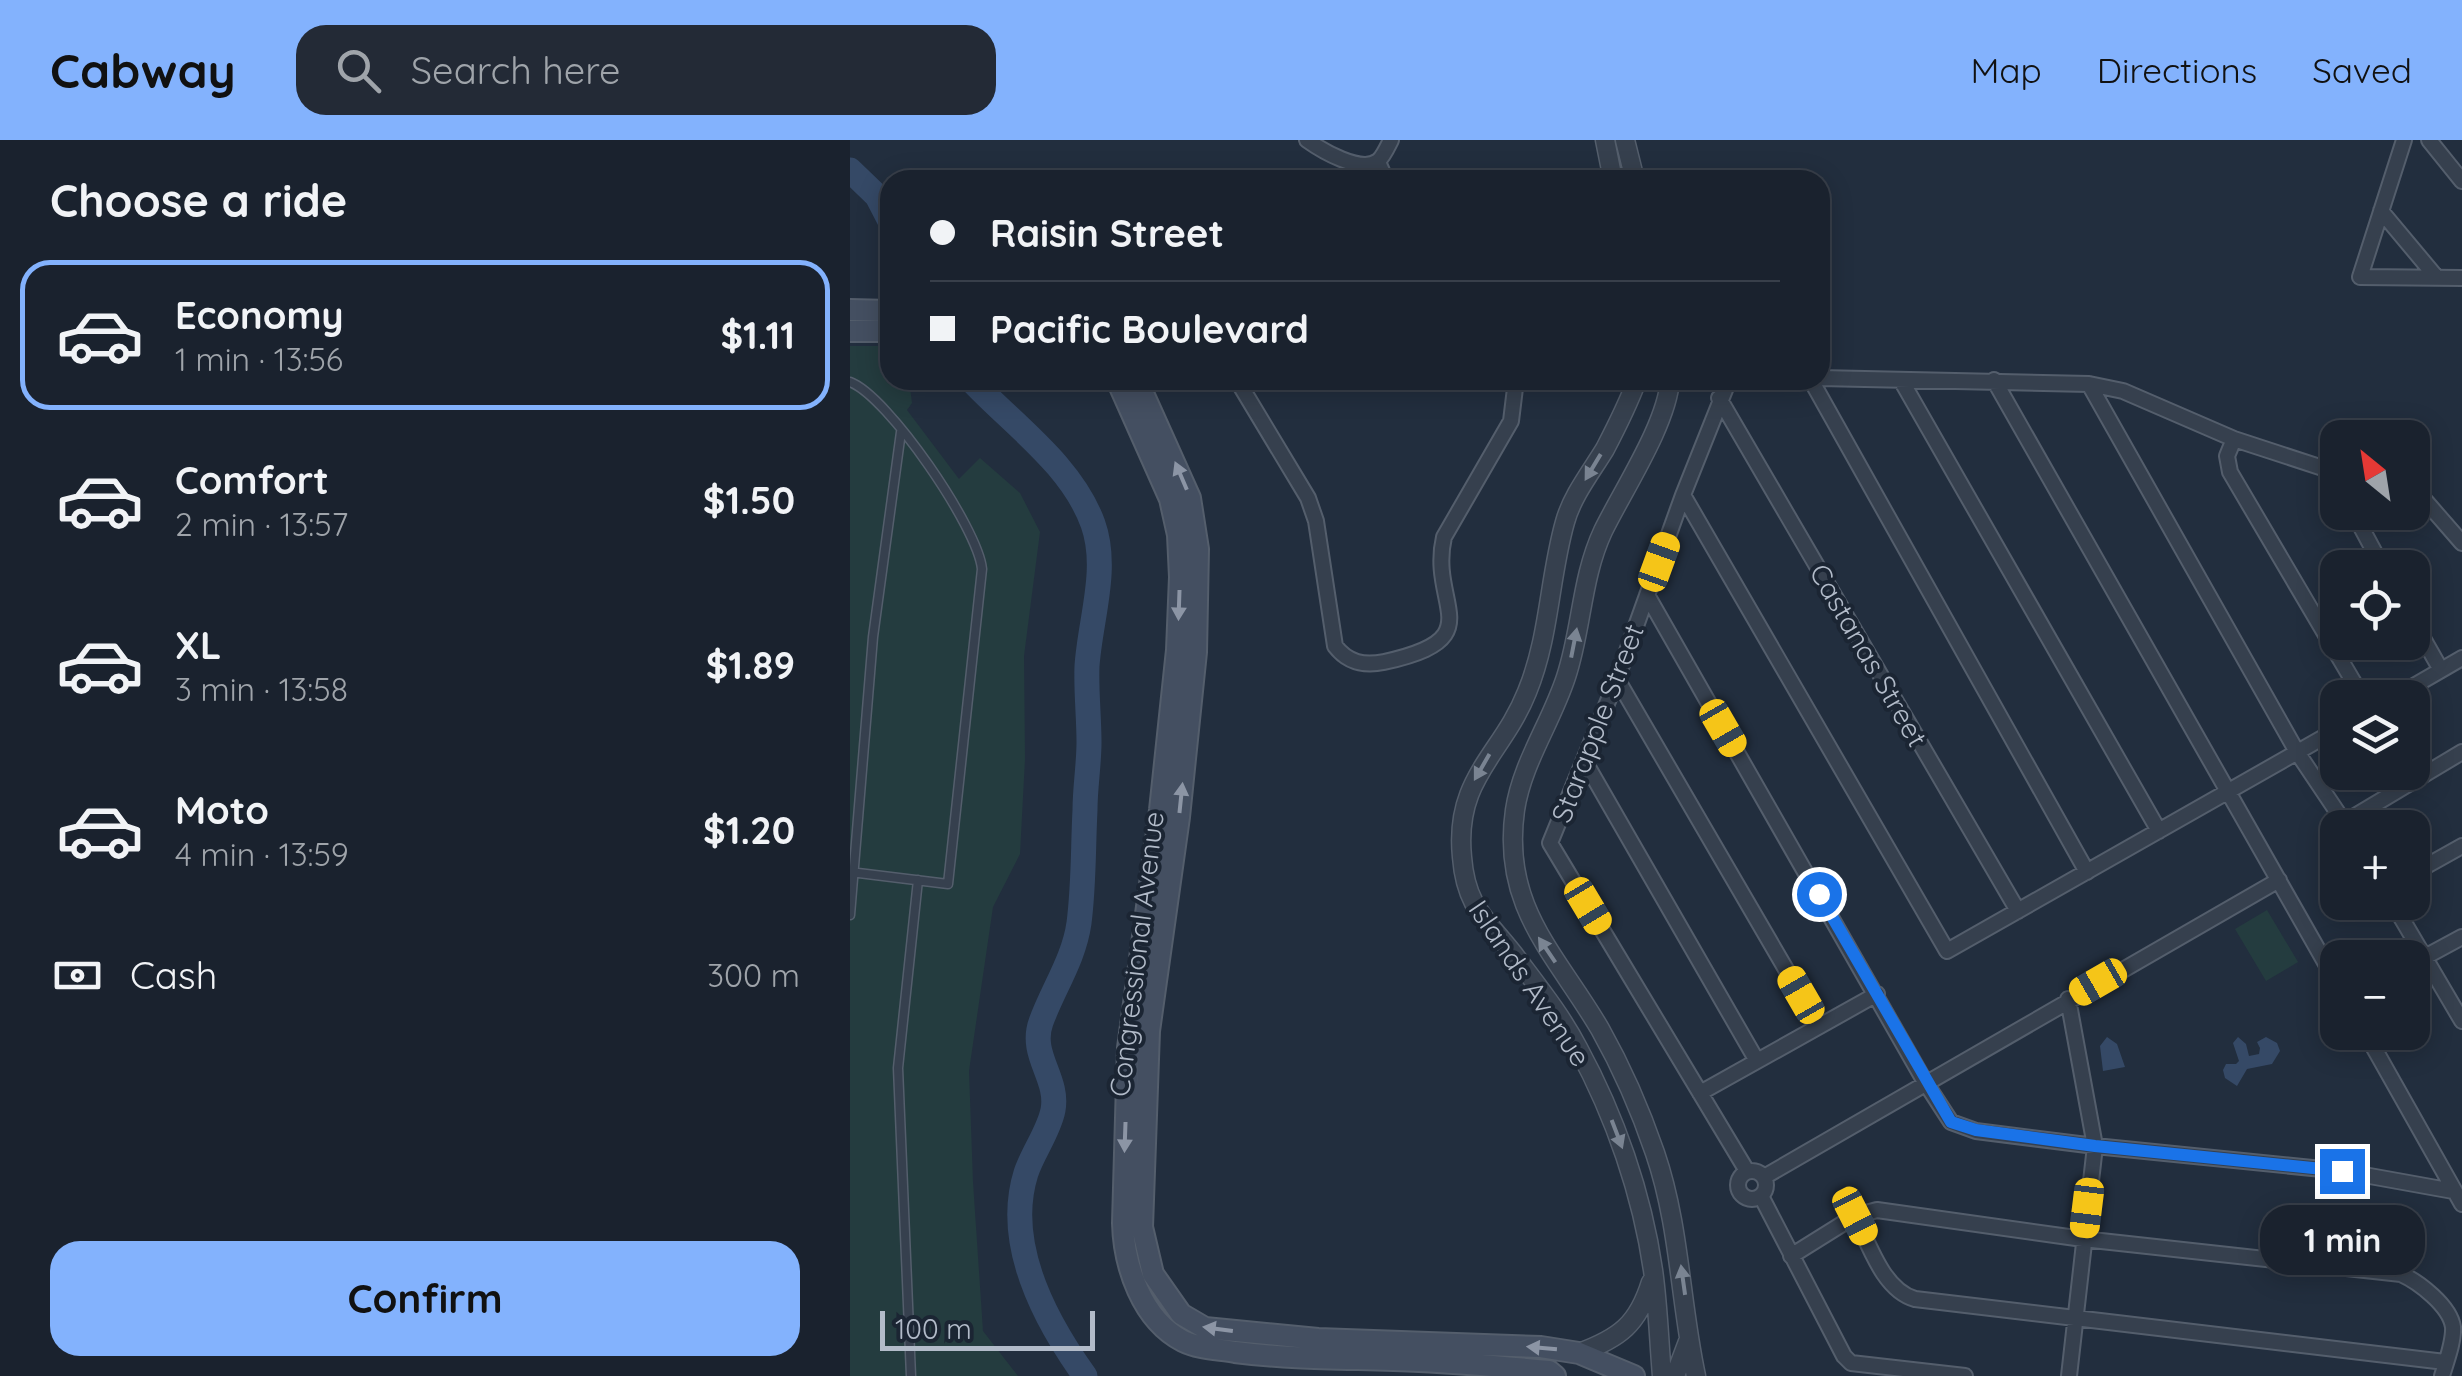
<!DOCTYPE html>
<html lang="en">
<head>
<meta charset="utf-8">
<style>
	:root { --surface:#1a222e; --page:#232a36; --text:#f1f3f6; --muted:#9fa4aa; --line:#383f4a; --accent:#83b2fd }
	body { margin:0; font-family:Quicksand,sans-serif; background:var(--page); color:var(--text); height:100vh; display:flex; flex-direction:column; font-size:38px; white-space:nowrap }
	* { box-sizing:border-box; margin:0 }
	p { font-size:32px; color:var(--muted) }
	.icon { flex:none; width:55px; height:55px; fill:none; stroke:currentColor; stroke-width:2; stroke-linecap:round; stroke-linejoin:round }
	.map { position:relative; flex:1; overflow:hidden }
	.panel { display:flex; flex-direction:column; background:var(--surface); width:850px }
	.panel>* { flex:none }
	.hud { position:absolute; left:30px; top:30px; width:950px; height:220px; border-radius:30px; box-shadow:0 5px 25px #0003,0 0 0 2px var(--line); display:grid; align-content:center; height:220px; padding:0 50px; background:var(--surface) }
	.needle { width:65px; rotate:330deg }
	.tools { position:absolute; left:1470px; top:280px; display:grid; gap:20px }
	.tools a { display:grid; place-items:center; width:110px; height:110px; border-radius:20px; background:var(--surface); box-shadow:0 5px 25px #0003,0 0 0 2px var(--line); font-size:50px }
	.scale { position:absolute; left:30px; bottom:25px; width:215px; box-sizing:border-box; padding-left:10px; border:5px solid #b2bbc9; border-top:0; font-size:28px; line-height:35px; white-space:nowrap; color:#b2bbc9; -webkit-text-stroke:8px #1b2533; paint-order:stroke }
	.end { position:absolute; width:45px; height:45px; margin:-22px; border:12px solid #1a73e8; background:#fff; box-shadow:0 0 0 5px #fff }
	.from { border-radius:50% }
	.bubble { position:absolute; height:70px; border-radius:30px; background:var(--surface); box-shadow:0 5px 25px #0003,0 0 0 2px var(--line); font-size:32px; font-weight:700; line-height:70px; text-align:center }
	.car { position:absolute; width:30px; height:60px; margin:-30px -15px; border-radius:12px; box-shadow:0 0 8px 2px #0007; background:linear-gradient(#f5c518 24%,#345 0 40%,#f5c518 0 76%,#345 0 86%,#f5c518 0) }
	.hud b { display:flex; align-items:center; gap:35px; height:95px; font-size:38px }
	.hud b+b { border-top:2px solid var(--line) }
	.hud i { width:25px; height:25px; background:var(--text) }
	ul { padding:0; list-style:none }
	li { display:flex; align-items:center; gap:30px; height:150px; margin:0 20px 15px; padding:0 30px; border:5px solid transparent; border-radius:30px }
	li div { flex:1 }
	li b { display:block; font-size:38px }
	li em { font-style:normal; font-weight:700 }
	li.selected { border-color:var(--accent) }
	li>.icon { width:90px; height:90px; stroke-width:1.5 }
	h2 { padding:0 50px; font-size:45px; line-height:120px }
	.pay { display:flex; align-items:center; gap:25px; height:110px; padding:0 50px; font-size:38px }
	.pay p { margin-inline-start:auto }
	.cta { display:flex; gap:20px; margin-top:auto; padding:20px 50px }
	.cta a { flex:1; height:115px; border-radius:30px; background:var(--accent); color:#111; font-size:40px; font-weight:700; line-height:115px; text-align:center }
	header { display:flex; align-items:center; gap:60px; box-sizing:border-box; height:140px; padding:0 50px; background:var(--accent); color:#111 }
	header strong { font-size:48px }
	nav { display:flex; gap:55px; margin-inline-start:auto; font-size:35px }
	.search { width:700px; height:90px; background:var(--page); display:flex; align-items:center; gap:25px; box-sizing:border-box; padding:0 35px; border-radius:30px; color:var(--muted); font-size:38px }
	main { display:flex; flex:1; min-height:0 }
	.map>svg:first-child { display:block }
	.green { fill:#243c3f }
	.water { fill:#354966 }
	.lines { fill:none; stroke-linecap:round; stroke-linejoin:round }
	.river { stroke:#354966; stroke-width:25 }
	.service-casing { stroke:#545e6c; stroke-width:11 }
	.minor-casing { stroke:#545e6c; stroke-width:18 }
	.tertiary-casing { stroke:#545e6c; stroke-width:21 }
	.secondary-casing { stroke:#545e6c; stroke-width:24 }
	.service { stroke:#36404e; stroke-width:8 }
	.minor { stroke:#36404e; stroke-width:14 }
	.tertiary { stroke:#36404e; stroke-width:18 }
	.secondary { stroke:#444f61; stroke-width:20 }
	.oneway { fill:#7a8492 }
	.oneway2 { fill:#8c95a5 }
	.route { stroke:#1a73e8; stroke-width:12 }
	.labels { text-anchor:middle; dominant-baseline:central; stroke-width:8; stroke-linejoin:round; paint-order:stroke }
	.street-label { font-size:28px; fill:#b2bbc9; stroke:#1b2533 }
</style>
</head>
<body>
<header>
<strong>Cabway</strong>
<div class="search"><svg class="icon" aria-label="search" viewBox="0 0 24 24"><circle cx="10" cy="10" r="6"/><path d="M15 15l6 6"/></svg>Search here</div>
<nav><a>Map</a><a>Directions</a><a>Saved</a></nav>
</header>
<main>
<section class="panel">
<h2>Choose a ride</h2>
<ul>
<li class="selected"><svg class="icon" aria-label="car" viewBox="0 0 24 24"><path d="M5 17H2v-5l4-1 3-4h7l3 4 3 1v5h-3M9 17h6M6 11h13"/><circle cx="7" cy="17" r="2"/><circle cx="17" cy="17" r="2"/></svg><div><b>Economy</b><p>1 min · 13:56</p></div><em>$1.11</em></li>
<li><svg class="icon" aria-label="car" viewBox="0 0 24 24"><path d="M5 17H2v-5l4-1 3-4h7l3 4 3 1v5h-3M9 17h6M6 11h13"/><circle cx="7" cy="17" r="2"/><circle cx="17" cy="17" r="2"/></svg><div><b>Comfort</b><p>2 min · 13:57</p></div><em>$1.50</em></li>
<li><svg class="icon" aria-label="car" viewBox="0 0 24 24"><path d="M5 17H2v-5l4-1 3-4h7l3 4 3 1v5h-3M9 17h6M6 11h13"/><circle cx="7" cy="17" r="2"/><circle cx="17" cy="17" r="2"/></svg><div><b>XL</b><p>3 min · 13:58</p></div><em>$1.89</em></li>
<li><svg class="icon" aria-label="car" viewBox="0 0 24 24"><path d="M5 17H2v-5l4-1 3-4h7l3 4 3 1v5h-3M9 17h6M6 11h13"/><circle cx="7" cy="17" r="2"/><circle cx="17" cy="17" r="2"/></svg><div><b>Moto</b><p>4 min · 13:59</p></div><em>$1.20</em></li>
</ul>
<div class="pay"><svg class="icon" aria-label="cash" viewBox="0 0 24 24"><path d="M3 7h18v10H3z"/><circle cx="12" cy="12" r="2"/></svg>Cash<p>300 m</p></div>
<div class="cta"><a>Confirm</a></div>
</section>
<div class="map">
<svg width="1612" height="1236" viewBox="0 0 1612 1236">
	<rect width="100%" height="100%" fill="#222e3e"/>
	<!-- green -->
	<path class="green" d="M 0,206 L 40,206 L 40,240 L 59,240 L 62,263 L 57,270 L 109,339 L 130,318 L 170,353 L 190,392 L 174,516 L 175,619 L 170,714 L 143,767 L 119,931 L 123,1042 L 133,1191 L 168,1236 L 0,1236 Z
		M 1417,770 L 1448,822 L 1416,841 L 1385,789 Z"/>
	<!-- water -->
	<path class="water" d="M 1257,897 L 1267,904 L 1275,927 L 1253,931 L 1250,906 Z
		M 1388,897 L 1396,904 L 1399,916 L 1409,914 L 1410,908 L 1407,902 L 1416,897 L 1427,903 L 1430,911 L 1422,924 L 1397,929 L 1387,946 L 1375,938 L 1373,930 L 1376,924 L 1386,924 L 1389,921 L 1383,903 Z"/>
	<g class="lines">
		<!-- river -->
		<path class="river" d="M 0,30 L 27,56 L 40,81
			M 121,240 C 162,284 222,325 243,384 C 259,429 240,480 237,526 C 236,551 239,577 239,602 C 239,625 235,647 235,670 C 233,709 234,744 229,783 C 224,819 203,849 191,882 C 179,915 209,938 203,970 C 199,991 183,1012 176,1033 C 154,1103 194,1179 235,1236"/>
		<defs>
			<path id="service" d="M 0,242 C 38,256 128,388 132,429 L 98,744 L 0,732
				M 0,775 L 23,497 L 51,292
				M 61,1236 L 48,928 L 68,740"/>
			<path id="minor" d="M 457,0 C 471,10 511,34 528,21 C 533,17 538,6 541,0
				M 1554,0 L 1510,137 L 1612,138
				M 1579,0 L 1612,41
				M 528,22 L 536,40
				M 1531,71 L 1587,138
				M 970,238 L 1239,244 L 1273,251 L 1384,299 L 1488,333
				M 387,240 L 458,358 L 466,381 L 485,506 C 498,523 514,526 534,522 C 644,498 578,466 594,397 L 661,281 L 666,240
				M 879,240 L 833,355 L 767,539 L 700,703 L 897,1031
				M 961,240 L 1237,732
				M 1051,240 L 1309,691
				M 1144,240 L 1488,845
				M 1239,244 L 1447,612 L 1498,688
				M 869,258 L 1168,771
				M 1384,299 L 1377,316 L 1380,332 L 1513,558
				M 1562,350 L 1572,357 L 1612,403
				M 833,355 L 1097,811 L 1488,589
				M 1503,372 L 1533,428
				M 797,455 L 1075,942 L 1101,982 L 1126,991 L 1245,1006 L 1492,1031 L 1603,1051
				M 1562,479 L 1591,530
				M 767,539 L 969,886
				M 1543,558 L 1612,518
				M 735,622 L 907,921
				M 1495,682 L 1612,612
				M 1562,734 L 1612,706
				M 1542,762 L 1612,881
				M 1562,824 L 1612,797
				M 1218,859 L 1245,1006 L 1219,1236
				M 1515,892 L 1612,1064
				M 850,953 L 1027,854
				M888 1045a14 14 0 1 1 28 0a14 14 0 1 1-28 0Z
				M 914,1037 L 1429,740
				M 911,1056 L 994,1216 L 1001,1223 L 1115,1236
				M 1005,1076 C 1019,1104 1033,1150 1065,1159 L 1595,1222
				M 941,1116 L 1005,1076 L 1027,1070 L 1233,1099 L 1551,1134 C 1569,1142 1600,1166 1603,1187 C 1604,1202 1596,1222 1592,1236"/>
			<path id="tertiary" d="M 755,0 L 763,40
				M 775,0 L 785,40
				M 787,240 C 778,264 767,286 755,309 C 741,332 722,356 715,382 C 699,438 700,496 677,552 C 652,615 604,638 612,717 C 616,770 639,781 668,820 C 689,848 712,877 728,908 C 765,976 792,1054 803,1130 C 808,1165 809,1201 812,1236
				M 820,240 C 817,284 773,350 753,391 C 731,438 732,489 716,537 C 701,583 672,623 665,670 C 651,767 706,814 750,889 C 772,928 791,972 805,1013 C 830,1086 830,1162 846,1236
				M 729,1213 C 770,1198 788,1184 801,1142
				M 825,1236 L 839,1199"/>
			<path id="secondary" d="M 0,170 L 40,171
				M 0,191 L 40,191
				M 267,240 L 320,359 L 328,395 L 330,437 L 327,510 L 310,670 L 278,908 L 273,1083 C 274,1126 292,1180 333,1201 C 349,1209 368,1209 385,1212 C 447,1220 508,1218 569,1221 C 613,1223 656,1227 699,1231 L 705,1236
				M 287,240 L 340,358 L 348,409 L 346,512 L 329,677 L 299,891 L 292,1087 L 303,1134 L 331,1174 L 355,1188 L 468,1199 L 691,1207 L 729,1213 L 784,1236"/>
		</defs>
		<!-- service casing -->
		<use href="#service" class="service-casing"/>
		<!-- minor casing -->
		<use href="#minor" class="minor-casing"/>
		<!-- tertiary casing -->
		<use href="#tertiary" class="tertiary-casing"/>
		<!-- secondary casing -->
		<use href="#secondary" class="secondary-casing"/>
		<!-- service -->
		<use href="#service" class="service"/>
		<!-- minor -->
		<use href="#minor" class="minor"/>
		<!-- tertiary -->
		<use href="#tertiary" class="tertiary"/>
		<!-- secondary -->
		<use href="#secondary" class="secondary"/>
	</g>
	<!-- one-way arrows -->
	<defs><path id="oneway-solid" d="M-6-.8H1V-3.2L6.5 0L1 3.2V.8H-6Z" transform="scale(2.5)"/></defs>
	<g class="oneway">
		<use href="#oneway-solid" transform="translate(743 327) rotate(121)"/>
		<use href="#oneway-solid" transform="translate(724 503) rotate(-79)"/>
		<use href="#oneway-solid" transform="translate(632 627) rotate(120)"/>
		<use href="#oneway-solid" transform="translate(697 810) rotate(-124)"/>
		<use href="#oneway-solid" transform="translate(767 994) rotate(69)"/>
		<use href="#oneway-solid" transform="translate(833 1140) rotate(-98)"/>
	</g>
	<g class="oneway2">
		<use href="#oneway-solid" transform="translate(331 336) rotate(-113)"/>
		<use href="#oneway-solid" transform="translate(329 465) rotate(92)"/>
		<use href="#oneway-solid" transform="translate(331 658) rotate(-84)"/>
		<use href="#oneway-solid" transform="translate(275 997) rotate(92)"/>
		<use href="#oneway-solid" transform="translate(368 1189) rotate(-172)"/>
		<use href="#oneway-solid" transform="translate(692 1208) rotate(-175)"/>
	</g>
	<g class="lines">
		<!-- route -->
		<path class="route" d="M 969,754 L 1101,982 L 1126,990 L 1245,1006 L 1492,1031"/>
	</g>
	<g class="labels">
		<!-- street labels -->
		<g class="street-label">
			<text transform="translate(1019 515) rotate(60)">Castanas Street</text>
			<text transform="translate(747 583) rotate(-69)">Starapple Street</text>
			<text transform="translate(286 814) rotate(-83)">Congressional Avenue</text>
			<text transform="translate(680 843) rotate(56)">Islands Avenue</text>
		</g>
	</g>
</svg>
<div class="tools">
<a><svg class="needle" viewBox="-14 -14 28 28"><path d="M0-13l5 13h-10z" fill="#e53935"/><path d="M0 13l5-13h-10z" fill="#9fa4aa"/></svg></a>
<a><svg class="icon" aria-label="locate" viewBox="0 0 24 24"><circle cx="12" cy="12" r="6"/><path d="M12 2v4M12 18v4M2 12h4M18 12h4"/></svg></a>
<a><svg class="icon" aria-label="layers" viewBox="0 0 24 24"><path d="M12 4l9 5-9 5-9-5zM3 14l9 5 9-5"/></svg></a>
<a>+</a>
<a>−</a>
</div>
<div class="scale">100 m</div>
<i class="end from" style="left:969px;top:754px"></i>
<i class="end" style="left:1492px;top:1031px"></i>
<div class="bubble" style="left:1410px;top:1065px;width:165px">1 min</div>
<i class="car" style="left:809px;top:422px;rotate:20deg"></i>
<i class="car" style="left:873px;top:588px;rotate:150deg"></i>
<i class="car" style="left:738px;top:766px;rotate:149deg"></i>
<i class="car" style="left:1248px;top:842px;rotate:240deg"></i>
<i class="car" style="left:951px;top:855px;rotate:330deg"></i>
<i class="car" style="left:1237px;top:1068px;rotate:187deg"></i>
<i class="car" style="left:1005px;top:1076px;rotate:153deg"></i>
<div class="hud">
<b><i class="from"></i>Raisin Street</b>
<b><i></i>Pacific Boulevard</b>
</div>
</div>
</main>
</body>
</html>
